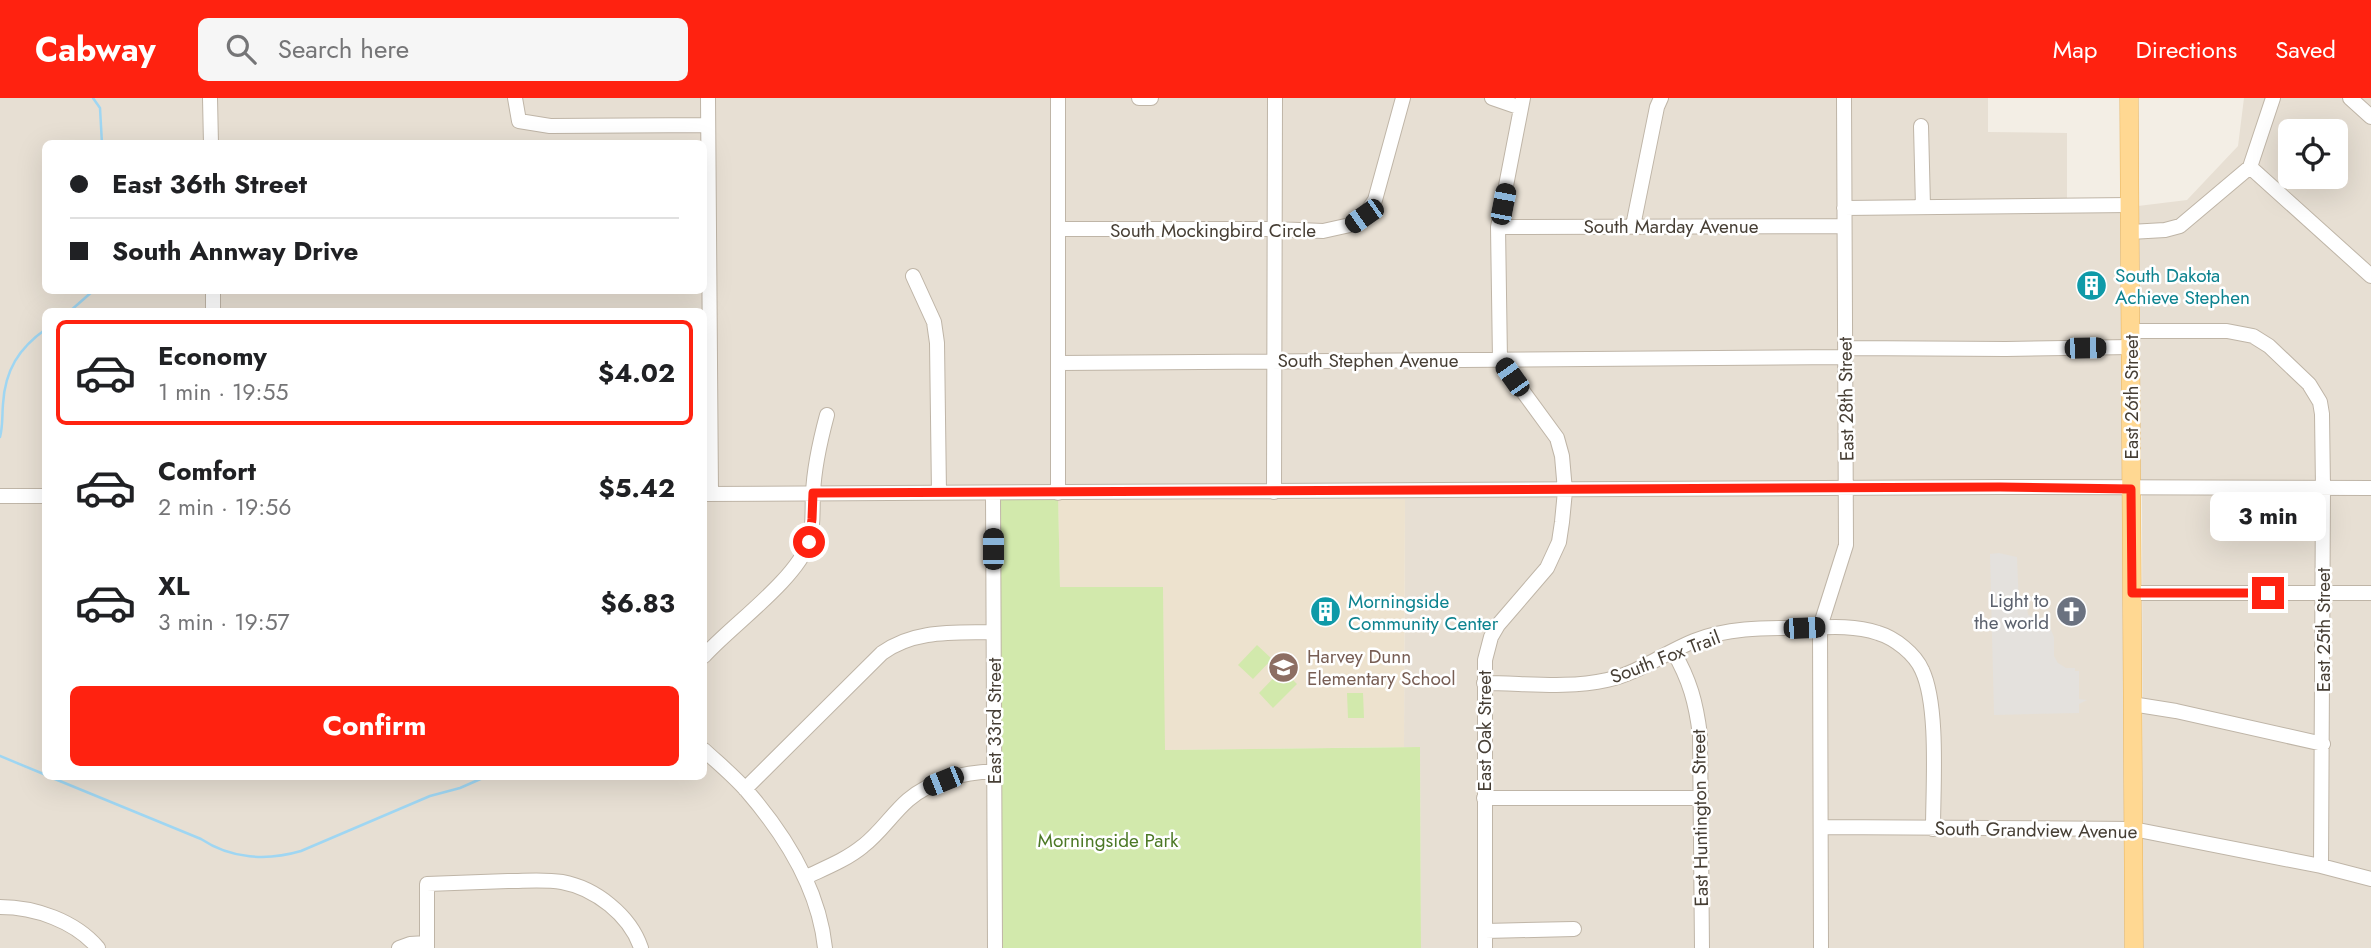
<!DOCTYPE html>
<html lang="en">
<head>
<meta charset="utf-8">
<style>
	:root { --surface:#fff; --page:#f6f6f6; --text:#202124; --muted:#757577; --line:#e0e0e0; --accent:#ff2210 }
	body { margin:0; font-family:Jost,sans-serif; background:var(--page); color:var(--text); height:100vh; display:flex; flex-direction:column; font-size:26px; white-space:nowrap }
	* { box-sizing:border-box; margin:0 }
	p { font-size:23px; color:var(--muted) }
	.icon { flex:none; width:38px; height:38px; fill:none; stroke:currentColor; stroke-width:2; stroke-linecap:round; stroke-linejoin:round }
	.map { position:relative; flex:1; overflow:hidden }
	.sheet { position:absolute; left:42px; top:210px; width:665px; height:472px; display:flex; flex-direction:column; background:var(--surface); border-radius:10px; box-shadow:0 7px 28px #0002 }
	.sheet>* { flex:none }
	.banner { position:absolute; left:42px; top:42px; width:665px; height:154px; border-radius:10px; box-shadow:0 7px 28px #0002; display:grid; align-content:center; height:154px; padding:0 28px; background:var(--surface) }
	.controls { position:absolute; left:2278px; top:21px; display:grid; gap:14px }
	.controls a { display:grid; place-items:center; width:70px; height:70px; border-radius:10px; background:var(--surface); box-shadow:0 7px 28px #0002; font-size:35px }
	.end { position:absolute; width:32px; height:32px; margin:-16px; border:9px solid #ff2210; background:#fff; box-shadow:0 0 0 4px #fff }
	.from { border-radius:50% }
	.bubble { position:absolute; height:49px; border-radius:10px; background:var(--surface); box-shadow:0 7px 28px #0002; font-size:23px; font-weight:700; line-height:49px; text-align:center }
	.car { position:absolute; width:21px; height:42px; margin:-21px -10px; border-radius:9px; box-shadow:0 0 5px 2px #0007; background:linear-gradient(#222 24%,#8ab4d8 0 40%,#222 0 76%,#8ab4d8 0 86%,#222 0) }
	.banner b { display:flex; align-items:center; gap:24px; height:66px; font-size:26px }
	.banner b+b { border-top:2px solid var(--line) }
	.banner i { width:18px; height:18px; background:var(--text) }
	ul { padding:12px 0 0; list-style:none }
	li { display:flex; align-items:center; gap:21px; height:105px; margin:0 14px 10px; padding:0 14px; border:4px solid transparent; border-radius:10px }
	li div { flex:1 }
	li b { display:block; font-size:26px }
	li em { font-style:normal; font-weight:700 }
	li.selected { border-color:var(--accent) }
	li>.icon { width:63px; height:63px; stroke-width:1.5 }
	.cta { display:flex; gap:14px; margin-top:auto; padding:14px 28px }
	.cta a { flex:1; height:80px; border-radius:10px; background:var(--accent); color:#fff; font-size:28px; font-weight:700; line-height:80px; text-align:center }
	header { display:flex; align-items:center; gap:42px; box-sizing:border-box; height:98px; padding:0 35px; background:var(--accent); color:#fff }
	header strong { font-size:33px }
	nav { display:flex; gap:38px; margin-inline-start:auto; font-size:24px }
	.search { width:490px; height:63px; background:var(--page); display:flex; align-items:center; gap:18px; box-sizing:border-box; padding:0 24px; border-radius:10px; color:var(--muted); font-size:26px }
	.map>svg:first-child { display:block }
	.residential { fill:#e7dfd3; fill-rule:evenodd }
	.education { fill:#ede2ce }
	.green { fill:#d2e9ac }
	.parking { fill:#e4e1dd }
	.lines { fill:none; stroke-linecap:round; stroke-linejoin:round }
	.stream { stroke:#9fd6f2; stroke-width:2.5 }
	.minor-casing { stroke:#bfb5a7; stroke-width:16 }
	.major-casing { stroke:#e7b45f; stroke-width:19 }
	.minor { stroke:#fff; stroke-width:14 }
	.major { stroke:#ffd892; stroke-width:18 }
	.route { stroke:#ff2210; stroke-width:9 }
	.labels { text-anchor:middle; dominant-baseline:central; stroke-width:5; stroke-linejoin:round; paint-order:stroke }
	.street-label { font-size:19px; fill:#463e34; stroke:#fff }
	.culture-label { font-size:19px; fill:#0d838f; stroke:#fff; text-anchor:start }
	.worship-label { font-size:19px; fill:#5b616d; stroke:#fff; text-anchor:end }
	.education-label { font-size:19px; fill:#785e54; stroke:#fff; text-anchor:start }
	.park-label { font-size:19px; fill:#4c7926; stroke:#fff }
</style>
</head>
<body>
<header>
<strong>Cabway</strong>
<div class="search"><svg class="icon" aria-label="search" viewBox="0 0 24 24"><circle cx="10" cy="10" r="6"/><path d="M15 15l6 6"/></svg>Search here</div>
<nav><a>Map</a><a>Directions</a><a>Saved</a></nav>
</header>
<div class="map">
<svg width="2371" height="850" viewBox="0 0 2371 850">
	<rect width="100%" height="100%" fill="#f3eee5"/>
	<!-- residential -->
	<path class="residential" d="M 0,0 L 1988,0 L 1988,34 L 2067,35 L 2067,100 L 2138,108 L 2187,102 L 2238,48 L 2244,0 L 2371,0 L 2371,850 L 2143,850 L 2142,394 L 2122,402 L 2125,850 L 1421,850 L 1420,650 L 1404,649 L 1405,401 L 1058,402 L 1058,395 L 993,396 L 1003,850 L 0,850 ZM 2291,33 L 2336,33 L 2336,79 L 2291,79 ZM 46,46 L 704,46 L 704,192 L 46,192 ZM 46,214 L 704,214 L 704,679 L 46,679 Z"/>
	<!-- education -->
	<path class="education" d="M 1405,401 L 1404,649 L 1164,652 L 1163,489 L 1060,490 L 1058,402 Z"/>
	<!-- green -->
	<path class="green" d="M 993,395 L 1058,395 L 1060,489 L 1163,489 L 1165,652 L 1420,649 L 1421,850 L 1003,850 Z
		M 1257,547 L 1272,561 L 1253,581 L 1238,567 Z
		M 1282,571 L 1297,586 L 1273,610 L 1259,595 Z
		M 1347,595 L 1363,595 L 1364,620 L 1348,620 Z"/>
	<!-- parking -->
	<path class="parking" d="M 1999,455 L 2017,459 L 2019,509 L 2027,509 L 2028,517 L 2048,524 L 2054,539 L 2054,558 L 2058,565 L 2066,570 L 2075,570 L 2075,573 L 2079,573 L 2079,601 L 2087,602 L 2079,606 L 2079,615 L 1994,617 L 1990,456 Z"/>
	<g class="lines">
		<!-- stream -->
		<path class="stream" d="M 93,0 L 100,10 L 102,46
			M 69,214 L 94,192
			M 0,339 C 3,328 2,317 3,306 C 5,272 19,250 46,231
			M 0,658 L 46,677
			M 50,679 L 201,741 C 231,761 267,763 301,753 L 430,698 L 460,690 L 485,679"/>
		<defs>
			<path id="minor" d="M 210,0 L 211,46
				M 515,0 L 519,23 L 550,28 L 708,27
				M 708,0 L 711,396
				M 1058,0 L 1058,395
				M 1139,0 L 1151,0
				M 1492,0 L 1521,10
				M 2273,0 L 2250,69 L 2371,178
				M 2350,0 L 2371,19
				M 1921,28 L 1923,109
				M 1844,110 L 2130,107
				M 1633,128 L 1657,9 L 1661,0
				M 1498,129 L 1844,128
				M 1058,131 L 1275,131 L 1323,133 L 1350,127 L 1364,118 L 1375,102 L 1403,0
				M 2130,134 L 2165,132 L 2180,128 L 2250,69
				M 913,178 L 934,224 L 937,245 L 939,395
				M 213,192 L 213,214
				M 2131,233 L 2227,233 L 2253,238 L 2269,248 L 2309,286 L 2320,304 L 2322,316 L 2323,390 L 2321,768
				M 1846,250 L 2006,251 L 2131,249
				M 1059,265 L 1846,259
				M 1274,394 L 1275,0
				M 993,395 L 995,850
				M 704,396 L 2000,389 L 2371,390
				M 0,398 L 46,398
				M 2132,495 L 2371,495
				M 1673,553 C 1690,582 1696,605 1700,637 L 1702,850
				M 704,558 C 732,527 796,482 809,444 C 814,429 812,412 813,396 C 814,369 820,343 827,317
				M 1484,585 C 1524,585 1568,591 1607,582 C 1639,575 1664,555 1694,543 C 1729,529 1767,530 1804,530 C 1829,529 1854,527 1878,535 C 1895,540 1915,556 1922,572 C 1939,608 1933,689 1933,731
				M 2132,606 L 2176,613 L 2323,646
				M 704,652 C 718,665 734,678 747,693 C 785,737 819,791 825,850
				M 745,691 L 882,555 C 915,531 955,535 993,534
				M 1484,700 L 1701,700
				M 1821,729 L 2133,731 L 2321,768 L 2371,781
				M 806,779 C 825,770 846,762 863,748 C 880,735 892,716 908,702 C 933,681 963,675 994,673
				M 0,809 C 35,809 75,823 98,850
				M 1485,833 L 1574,831
				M 399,850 L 410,846 L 427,845
				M 427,850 L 427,786 C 454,785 481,784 508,783 C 525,783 544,781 562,784 C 595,790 630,817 641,850
				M 1485,850 L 1485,562 L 1491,539 L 1498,527 L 1547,470 L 1559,444 L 1562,424 L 1565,393 L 1562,358 L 1557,340 L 1500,262 L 1498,129 L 1523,0
				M 1821,850 L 1820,529 L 1846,447 L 1844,0"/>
			<path id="major" d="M 2129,0 L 2134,850"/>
		</defs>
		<!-- minor casing -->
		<use href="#minor" class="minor-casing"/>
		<!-- major casing -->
		<use href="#major" class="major-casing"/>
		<!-- minor -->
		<use href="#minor" class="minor"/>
		<!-- major -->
		<use href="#major" class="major"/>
	</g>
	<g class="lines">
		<!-- route -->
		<path class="route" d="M 809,444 L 812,421 L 813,395 L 2000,389 L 2131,391 L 2132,495 L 2268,495"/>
	</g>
	<!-- icons -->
	<defs>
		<symbol id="building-disc" viewBox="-11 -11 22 22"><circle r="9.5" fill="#0f9aa8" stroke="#fff"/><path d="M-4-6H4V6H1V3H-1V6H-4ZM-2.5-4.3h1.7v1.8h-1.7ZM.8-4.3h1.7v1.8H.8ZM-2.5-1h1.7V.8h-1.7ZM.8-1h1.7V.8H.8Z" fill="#fff"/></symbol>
		<symbol id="church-disc" viewBox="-11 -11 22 22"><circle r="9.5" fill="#6b7280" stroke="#fff"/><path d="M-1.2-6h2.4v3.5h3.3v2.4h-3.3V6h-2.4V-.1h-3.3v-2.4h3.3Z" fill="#fff"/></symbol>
		<symbol id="school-disc" viewBox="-11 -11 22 22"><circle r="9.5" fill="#8d6e63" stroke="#fff"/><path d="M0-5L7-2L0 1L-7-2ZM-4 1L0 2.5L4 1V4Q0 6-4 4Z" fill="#fff"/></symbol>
	</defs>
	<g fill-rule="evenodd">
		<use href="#building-disc" x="2074" y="170" width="35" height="35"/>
		<use href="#church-disc" x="2054" y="496" width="35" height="35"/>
		<use href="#building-disc" x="1308" y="496" width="35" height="35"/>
		<use href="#school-disc" x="1266" y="552" width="35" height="35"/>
	</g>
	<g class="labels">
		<!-- street labels -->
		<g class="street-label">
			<text x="1671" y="128">South Marday Avenue</text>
			<text x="1213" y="132">South Mockingbird Circle</text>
			<text x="1368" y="262">South Stephen Avenue</text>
			<text transform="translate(2131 299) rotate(-90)">East 26th Street</text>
			<text transform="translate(1846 301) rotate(-91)">East 28th Street</text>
			<text transform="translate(2323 532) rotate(-90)">East 25th Street</text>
			<text transform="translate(1665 559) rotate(-21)">South Fox Trail</text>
			<text transform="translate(994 623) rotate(-90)">East 33rd Street</text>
			<text transform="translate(1484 633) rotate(-90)">East Oak Street</text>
			<text transform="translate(1700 720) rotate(-91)">East Huntington Street</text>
			<text transform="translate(2036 732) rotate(1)">South Grandview Avenue</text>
		</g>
		<!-- culture labels -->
		<g class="culture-label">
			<text x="2115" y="177">South Dakota<tspan x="2115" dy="22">Achieve Stephen</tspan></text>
			<text x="1348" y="503">Morningside<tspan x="1348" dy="22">Community Center</tspan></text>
		</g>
		<!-- worship labels -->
		<g class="worship-label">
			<text x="2049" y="502">Light to<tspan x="2049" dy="22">the world</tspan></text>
		</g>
		<!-- education labels -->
		<g class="education-label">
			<text x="1307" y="558">Harvey Dunn<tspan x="1307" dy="22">Elementary School</tspan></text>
		</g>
		<!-- park labels -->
		<g class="park-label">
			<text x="1108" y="742">Morningside Park</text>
		</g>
	</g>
</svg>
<div class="controls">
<a><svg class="icon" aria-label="locate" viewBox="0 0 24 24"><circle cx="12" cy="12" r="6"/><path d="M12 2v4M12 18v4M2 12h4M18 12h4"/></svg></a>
</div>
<i class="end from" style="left:809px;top:444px"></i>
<i class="end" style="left:2268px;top:495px"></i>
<div class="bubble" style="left:2210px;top:394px;width:116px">3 min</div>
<i class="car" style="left:1503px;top:106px;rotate:11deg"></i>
<i class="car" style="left:1364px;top:118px;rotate:235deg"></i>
<i class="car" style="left:2085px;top:250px;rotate:89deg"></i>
<i class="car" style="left:1512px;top:279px;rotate:325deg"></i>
<i class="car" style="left:993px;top:451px;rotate:0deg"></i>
<i class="car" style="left:1804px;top:530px;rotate:88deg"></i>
<i class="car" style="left:943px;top:683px;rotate:248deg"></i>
<div class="banner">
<b><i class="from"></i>East 36th Street</b>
<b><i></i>South Annway Drive</b>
</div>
<section class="sheet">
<ul>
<li class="selected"><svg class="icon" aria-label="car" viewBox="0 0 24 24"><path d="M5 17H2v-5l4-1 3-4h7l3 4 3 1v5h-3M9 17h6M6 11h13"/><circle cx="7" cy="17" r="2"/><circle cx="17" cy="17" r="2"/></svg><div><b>Economy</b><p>1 min · 19:55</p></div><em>$4.02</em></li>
<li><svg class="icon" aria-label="car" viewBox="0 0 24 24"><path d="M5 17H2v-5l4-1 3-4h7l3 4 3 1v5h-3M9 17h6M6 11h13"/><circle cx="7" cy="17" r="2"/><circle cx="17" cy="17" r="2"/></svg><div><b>Comfort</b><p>2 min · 19:56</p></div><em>$5.42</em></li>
<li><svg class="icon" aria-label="car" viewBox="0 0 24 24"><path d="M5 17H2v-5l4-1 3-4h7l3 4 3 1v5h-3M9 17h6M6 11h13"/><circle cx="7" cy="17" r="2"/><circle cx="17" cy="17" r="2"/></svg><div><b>XL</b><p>3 min · 19:57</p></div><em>$6.83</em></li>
</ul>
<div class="cta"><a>Confirm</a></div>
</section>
</div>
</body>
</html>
